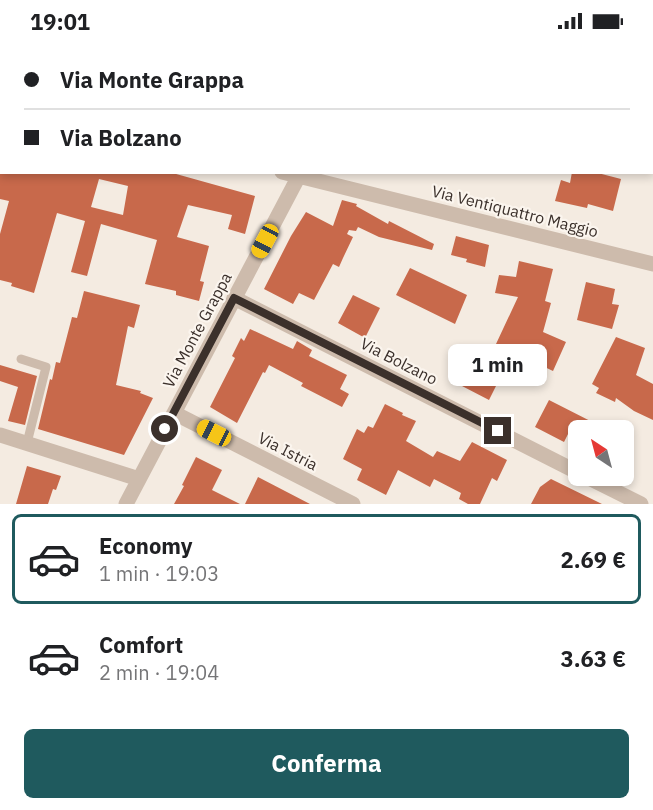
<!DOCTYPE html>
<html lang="it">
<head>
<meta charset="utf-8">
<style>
	:root { --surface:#fff; --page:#f6f6f6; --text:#202124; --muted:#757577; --line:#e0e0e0; --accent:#1f5a5e }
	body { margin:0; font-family:"IBM Plex Sans",sans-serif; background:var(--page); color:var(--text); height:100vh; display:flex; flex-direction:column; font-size:22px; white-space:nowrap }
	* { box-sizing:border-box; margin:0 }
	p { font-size:20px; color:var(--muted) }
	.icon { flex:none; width:33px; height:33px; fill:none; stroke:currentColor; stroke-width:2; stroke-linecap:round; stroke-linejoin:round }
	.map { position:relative; height:462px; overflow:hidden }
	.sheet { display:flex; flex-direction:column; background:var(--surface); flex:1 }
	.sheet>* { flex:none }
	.top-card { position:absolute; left:0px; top:0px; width:654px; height:132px; box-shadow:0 3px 9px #0003; display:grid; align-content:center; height:132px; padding:0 24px; background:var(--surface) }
	.needle { width:39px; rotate:324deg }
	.controls { position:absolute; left:568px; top:378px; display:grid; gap:12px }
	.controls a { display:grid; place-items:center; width:66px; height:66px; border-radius:9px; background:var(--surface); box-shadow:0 3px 9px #0003; font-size:30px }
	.end { position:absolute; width:27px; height:27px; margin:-14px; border:8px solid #3b302b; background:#fff; box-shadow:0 0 0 3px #fff }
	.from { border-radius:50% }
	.bubble { position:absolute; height:42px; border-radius:9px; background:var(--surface); box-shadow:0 3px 9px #0003; font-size:20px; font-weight:800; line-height:42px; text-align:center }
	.car { position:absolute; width:18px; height:36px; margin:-18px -9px; border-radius:8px; box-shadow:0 0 4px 2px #0007; background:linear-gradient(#f5c518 24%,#345 0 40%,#f5c518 0 76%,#345 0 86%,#f5c518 0) }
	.top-card b { display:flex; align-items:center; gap:21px; height:57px; font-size:22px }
	.top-card b+b { border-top:2px solid var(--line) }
	.top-card i { width:15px; height:15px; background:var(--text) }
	ul { padding:10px 0 0; list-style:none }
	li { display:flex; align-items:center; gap:18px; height:90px; margin:0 12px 9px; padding:0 12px; border:3px solid transparent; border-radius:9px }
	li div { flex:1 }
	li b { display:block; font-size:22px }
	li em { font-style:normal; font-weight:800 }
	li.on { border-color:var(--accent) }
	li>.icon { width:54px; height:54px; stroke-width:1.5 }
	.cta { display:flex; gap:12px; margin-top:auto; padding:12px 24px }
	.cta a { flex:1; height:69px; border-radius:9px; background:var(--accent); color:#fff; font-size:24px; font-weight:800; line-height:69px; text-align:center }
	.status { display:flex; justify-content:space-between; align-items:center; height:42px; padding:0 30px; background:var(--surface); direction:ltr }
	.status svg { height:16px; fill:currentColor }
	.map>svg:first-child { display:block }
	.building { fill:#c8694b; fill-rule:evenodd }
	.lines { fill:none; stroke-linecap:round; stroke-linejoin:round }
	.service { stroke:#cdbbac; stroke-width:9 }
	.minor { stroke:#cdbbac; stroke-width:15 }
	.route { stroke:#3b302b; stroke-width:8 }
	.labels { text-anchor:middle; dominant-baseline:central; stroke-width:4.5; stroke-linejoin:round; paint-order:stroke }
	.street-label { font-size:16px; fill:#3b302b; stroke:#fbf5ee }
</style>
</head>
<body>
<div class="status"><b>19:01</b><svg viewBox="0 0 49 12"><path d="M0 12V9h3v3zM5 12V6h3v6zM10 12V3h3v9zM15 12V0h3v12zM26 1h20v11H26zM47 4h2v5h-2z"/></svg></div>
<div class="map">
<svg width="653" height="462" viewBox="0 0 653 462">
	<rect width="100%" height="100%" fill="#f4ebe1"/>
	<!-- building -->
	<path class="building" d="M 0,130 L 169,130 L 255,154 L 245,192 L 228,187 L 232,173 L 188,163 L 177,195 L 209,204 L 200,239 L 204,240 L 199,259 L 176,253 L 176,249 L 145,242 L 157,198 L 101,182 L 87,234 L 71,230 L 85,179 L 57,171 L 34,251 L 11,244 L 12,241 L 0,238 L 0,192 L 9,159 L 0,157 ZM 99,137 L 128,144 L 123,173 L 91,165 Z
		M 572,130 L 594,130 L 621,137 L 613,169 L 588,162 L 587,166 L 555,159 L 561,138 L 570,141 Z
		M 342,158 L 357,162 L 356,164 L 388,182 L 389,179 L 434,202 L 432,208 L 379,195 L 358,185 L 356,189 L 349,188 L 347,192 L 353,195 L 343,216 L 339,225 L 333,222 L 314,258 L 299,251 L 293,262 L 264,247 L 291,194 L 306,170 L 333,184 Z
		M 456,194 L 489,203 L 485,225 L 466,220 L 467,217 L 451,213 Z
		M 519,219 L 553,227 L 545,259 L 551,261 L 543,290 L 566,300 L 553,329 L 513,310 L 489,358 L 462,344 L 479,311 L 489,317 L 518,255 L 495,251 L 499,233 L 516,235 Z
		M 410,226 L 467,253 L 455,282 L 396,253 Z
		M 586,240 L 615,247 L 612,262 L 619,263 L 612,287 L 577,278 Z
		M 84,249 L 140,263 L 134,286 L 128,284 L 116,343 L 141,349 L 140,351 L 153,356 L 124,413 L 38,387 L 50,337 L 52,338 L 56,320 L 60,321 L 72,275 L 77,276 Z
		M 353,253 L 380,266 L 365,296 L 338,281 Z
		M 250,287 L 293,307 L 297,299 L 312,308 L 309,314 L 347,333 L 340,347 L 349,352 L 342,365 L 301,344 L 303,341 L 269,323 L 265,331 L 263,330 L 237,381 L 210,365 L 235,316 L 232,314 L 241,296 L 244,299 Z
		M 616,295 L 645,306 L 636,333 L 653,342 L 653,378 L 634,369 L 616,356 L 615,360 L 596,351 L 599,346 L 592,342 Z
		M 0,323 L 37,334 L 25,383 L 8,379 L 18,345 L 0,339 Z
		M 549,358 L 608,388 L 570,388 L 564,400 L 535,385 Z
		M 385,362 L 403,371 L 402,373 L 416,379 L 406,399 L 433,415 L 437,409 L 460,419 L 472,400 L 507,418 L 497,439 L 492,436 L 480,462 L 468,462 L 459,457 L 461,451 L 434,437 L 430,445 L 398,428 L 386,453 L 357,438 L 362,427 L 343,417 L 357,387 L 364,391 L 368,384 L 373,386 Z
		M 196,415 L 222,428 L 212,448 L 240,462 L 174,462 L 184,444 L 182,443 Z
		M 27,424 L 61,434 L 56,448 L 53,447 L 48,462 L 16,462 Z
		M 258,435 L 310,462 L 245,462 Z
		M 551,437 L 602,462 L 531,462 L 540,445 Z"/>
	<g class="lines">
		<!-- service -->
		<path class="service" d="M 21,317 L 46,325 L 27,401"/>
		<!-- minor -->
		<path class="minor" d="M 25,0 L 28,2
			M 370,2 L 371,0
			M 0,60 L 2,60
			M 282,130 L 653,222
			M 234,256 L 579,431
			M 174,371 L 353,462
			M 0,393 L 139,437
			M 585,434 L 641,462
			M 126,462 L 301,130"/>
	</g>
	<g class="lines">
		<!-- route -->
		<path class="route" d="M 165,387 L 234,256 L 498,389"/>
	</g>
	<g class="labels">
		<!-- street labels -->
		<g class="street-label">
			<text transform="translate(515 169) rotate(14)">Via Ventiquattro Maggio</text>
			<text transform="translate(197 288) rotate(-62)">Via Monte Grappa</text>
			<text transform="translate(399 319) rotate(27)">Via Bolzano</text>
			<text transform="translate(288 409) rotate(27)">Via Istria</text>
		</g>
	</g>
</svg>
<div class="controls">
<a><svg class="needle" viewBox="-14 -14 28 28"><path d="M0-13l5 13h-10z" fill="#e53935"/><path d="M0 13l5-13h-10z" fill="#757577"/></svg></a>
</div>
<i class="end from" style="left:165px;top:387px"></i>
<i class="end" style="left:498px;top:389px"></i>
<div class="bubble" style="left:448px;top:302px;width:99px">1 min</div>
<i class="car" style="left:265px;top:199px;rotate:208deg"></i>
<i class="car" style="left:214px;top:391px;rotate:297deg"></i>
<div class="top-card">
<b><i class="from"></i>Via Monte Grappa</b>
<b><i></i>Via Bolzano</b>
</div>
</div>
<section class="sheet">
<ul>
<li class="on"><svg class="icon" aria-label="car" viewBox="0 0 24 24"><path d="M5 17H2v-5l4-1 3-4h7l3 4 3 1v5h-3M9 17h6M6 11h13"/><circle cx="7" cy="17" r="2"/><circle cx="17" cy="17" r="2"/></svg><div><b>Economy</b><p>1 min · 19:03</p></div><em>2.69 €</em></li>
<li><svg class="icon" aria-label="car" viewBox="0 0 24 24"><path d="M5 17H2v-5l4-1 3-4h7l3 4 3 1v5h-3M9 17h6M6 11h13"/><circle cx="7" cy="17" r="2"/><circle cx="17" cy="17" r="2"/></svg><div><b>Comfort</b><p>2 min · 19:04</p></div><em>3.63 €</em></li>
</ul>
<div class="cta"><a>Conferma</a></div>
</section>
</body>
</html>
